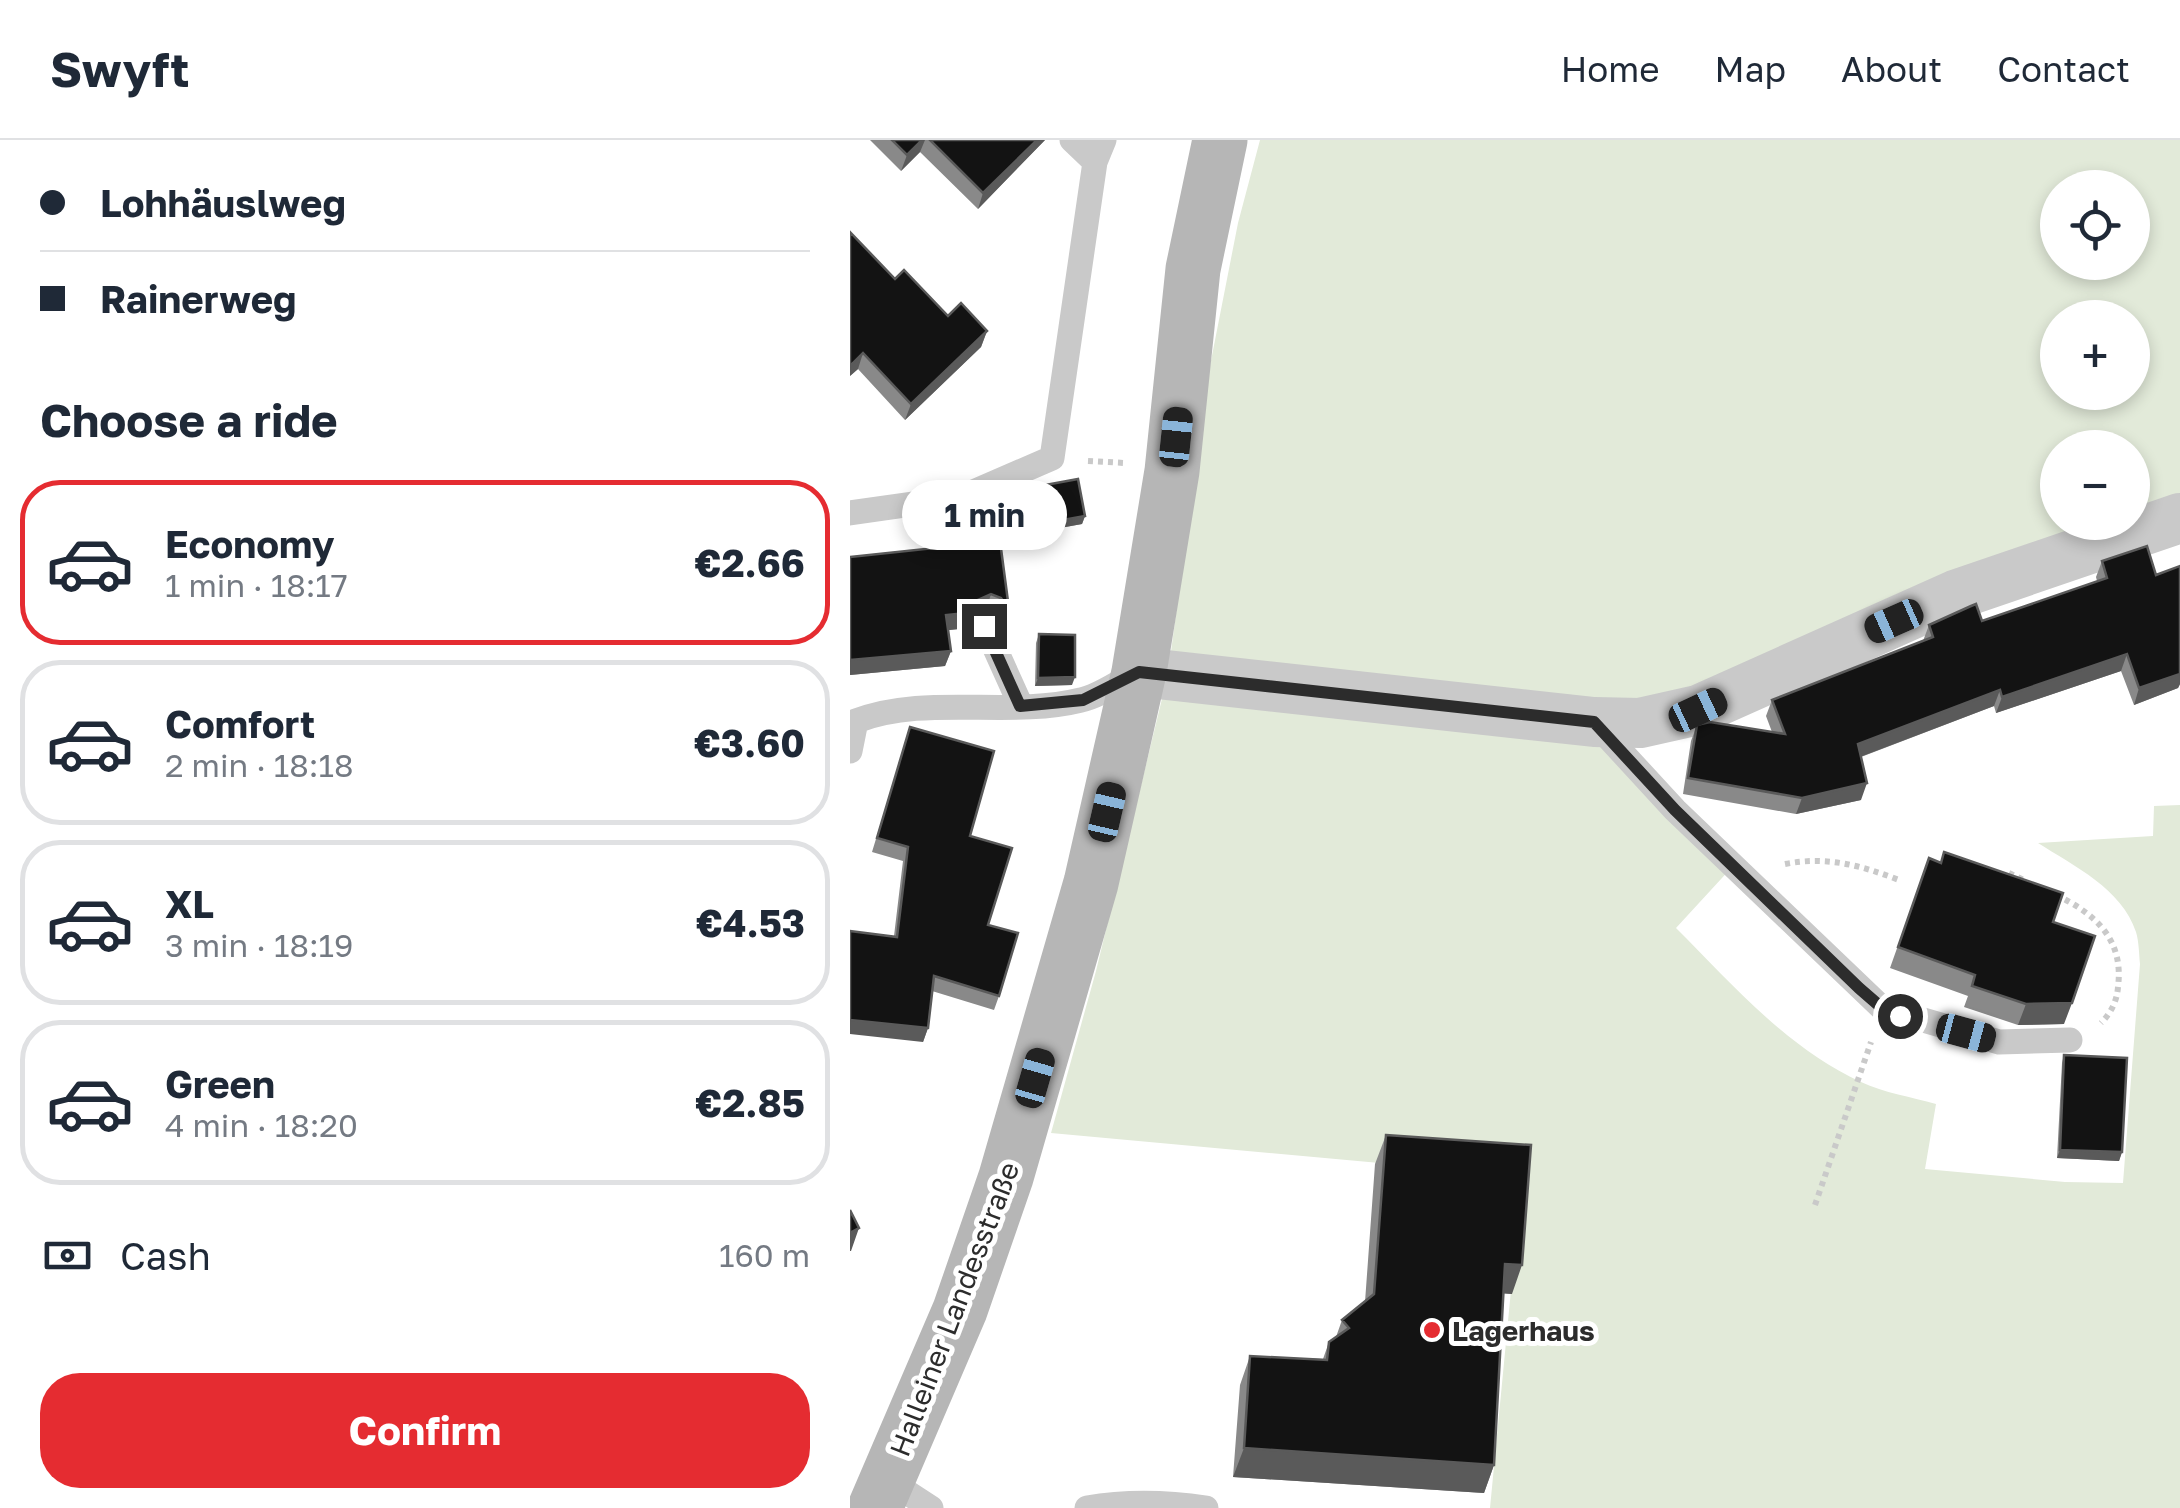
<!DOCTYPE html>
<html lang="en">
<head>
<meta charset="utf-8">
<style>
	:root { --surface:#fff; --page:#f6f6f7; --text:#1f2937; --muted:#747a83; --line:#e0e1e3; --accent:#e52c31 }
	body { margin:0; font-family:"Golos Text",sans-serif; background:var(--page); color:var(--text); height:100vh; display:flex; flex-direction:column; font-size:38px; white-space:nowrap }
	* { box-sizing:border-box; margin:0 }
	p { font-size:32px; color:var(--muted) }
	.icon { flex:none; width:55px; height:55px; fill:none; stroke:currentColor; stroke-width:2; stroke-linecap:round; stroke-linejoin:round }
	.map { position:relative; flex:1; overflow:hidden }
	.details { display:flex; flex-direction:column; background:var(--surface); width:850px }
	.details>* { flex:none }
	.guide { display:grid; align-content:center; height:220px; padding:0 40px; background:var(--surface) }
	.controls { position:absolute; left:1190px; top:30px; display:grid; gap:20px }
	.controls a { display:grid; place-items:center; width:110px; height:110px; border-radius:50%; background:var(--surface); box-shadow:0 5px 15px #0003; font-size:50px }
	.end { position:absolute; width:45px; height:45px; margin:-22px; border:12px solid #2c2c2c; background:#fff; box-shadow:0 0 0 5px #fff }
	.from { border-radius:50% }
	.bubble { position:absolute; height:70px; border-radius:35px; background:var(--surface); box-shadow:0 5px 15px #0003; font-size:32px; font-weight:700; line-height:70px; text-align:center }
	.car { position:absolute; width:30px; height:60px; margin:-30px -15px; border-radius:12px; box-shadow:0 0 8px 2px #0007; background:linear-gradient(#222 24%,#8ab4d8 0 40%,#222 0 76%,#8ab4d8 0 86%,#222 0) }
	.guide b { display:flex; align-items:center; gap:35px; height:95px; font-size:38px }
	.guide b+b { border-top:2px solid var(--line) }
	.guide i { width:25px; height:25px; background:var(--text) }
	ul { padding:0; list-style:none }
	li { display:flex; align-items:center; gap:30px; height:165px; margin:0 20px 15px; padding:0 20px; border:5px solid var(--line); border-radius:40px }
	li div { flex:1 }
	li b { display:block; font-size:38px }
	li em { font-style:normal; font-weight:700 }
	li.current { border-color:var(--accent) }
	li>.icon { width:90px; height:90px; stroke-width:1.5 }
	h2 { padding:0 40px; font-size:45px; line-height:120px }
	.pay { display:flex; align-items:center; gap:25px; height:110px; padding:0 40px; font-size:38px }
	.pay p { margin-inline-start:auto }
	.cta { display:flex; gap:20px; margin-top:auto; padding:20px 40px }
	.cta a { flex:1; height:115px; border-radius:40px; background:var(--accent); color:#fff; font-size:40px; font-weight:700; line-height:115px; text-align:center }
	header { display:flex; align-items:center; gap:60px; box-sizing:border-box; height:140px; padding:0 50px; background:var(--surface); border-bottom:2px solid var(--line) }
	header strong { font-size:48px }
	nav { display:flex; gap:55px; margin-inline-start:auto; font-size:35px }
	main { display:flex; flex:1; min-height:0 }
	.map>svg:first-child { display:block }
	.green { fill:#e2ead9; fill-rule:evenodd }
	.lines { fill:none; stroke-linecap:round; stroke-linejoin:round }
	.path { stroke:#c9c9c9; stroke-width:6; stroke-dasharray:5 5; stroke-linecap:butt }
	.lane { stroke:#c9c9c9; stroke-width:25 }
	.street { stroke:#c9c9c9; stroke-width:50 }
	.secondary { stroke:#b6b6b6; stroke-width:55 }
	.wall { fill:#898989 }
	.shaded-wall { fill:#5a5a5a }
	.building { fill:#131313; stroke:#5a5a5a; stroke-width:2.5 }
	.route { stroke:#2c2c2c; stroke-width:12 }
	.poi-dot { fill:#e52c31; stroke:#fff; stroke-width:4 }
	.labels { text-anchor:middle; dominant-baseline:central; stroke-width:10; stroke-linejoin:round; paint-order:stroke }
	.street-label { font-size:28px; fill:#2c2c2c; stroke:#fff }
	.poi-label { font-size:28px; font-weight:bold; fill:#2c2c2c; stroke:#fff; text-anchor:start }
</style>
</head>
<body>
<header>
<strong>Swyft</strong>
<nav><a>Home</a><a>Map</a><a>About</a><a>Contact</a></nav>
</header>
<main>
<section class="details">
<div class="guide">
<b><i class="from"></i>Lohhäuslweg</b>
<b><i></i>Rainerweg</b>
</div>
<h2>Choose a ride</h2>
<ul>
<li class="current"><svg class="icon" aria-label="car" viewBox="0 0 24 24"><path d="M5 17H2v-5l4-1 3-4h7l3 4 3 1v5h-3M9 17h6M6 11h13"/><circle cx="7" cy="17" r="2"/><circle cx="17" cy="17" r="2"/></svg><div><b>Economy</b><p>1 min · 18:17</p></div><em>€2.66</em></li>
<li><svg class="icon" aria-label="car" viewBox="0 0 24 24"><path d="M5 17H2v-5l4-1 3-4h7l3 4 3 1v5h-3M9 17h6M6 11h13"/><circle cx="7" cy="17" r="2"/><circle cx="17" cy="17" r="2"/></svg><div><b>Comfort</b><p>2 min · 18:18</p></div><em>€3.60</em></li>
<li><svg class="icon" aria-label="car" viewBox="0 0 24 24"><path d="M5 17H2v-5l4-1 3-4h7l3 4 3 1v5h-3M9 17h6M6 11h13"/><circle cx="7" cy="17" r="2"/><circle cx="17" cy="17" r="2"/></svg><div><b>XL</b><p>3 min · 18:19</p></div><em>€4.53</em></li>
<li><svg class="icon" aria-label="car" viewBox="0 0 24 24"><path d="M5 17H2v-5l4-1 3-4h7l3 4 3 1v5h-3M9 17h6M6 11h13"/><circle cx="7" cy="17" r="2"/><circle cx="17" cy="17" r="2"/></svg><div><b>Green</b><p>4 min · 18:20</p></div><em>€2.85</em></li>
</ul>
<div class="pay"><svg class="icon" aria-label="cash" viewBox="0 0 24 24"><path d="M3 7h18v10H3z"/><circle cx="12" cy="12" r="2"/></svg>Cash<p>160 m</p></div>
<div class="cta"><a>Confirm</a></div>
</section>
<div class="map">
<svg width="1330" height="1368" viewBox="0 0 1330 1368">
	<rect width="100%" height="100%" fill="#fff"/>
	<!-- green -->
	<path class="green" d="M 410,0 L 1330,0 L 1330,393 L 745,582 L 883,726 L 826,788 C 883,845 937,908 1011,942 C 1034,953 1062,957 1086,964 L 1075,1029 L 1215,1042 L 1273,1043 L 1290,824 C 1289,814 1289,802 1286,792 C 1272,749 1224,726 1188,703 L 1303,696 L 1304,666 L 1330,665 L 1330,1368 L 640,1368 L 672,1036 L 201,993 L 246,831 L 318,534 L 357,241 L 388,83 ZM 1208,48 L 1282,48 L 1282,122 L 1208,122 ZM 1208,178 L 1282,178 L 1282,252 L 1208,252 ZM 1208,308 L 1282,308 L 1282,382 L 1208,382 Z"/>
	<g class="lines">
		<!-- path -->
		<path class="path" d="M 238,321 L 275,323
			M 935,724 C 976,716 1010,725 1049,740
			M 1159,733 L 1176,741
			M 1206,755 C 1246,774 1274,800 1268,847 C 1267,861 1261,873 1251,883
			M 965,1065 L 1021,902"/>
		<!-- lane -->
		<path class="lane" d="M 222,0 L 245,22
			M 0,373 L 112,357 L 202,318 L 245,22 L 254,0
			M 135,486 L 171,566
			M 744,582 L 825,670 L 1032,868 L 1149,902 L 1220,900
			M 0,611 L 6,581 C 76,554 158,578 231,560 C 250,556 269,541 287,533
			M 38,1340 L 81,1368
			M 237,1368 C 277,1361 316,1362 356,1368"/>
		<!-- street -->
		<path class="street" d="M 289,532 L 744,582 L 790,583 L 848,570 L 1105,455 L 1330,378"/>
		<!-- secondary -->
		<path class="secondary" d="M 25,1368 L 110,1170 L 156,1037 L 241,743 L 289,532 L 322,331 L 343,129 L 370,0"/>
	</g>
	<!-- wall -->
	<path class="wall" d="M 20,0 L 195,0 L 128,69 L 70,12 L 51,31 Z
		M 45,139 L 98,176 L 137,191 L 131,207 L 55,280 L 8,229 L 0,236 Z
		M 179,348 L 235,376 L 232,384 L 182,393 L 176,356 Z
		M 150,401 L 159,469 L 153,484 L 145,473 L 136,470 L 124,475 L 119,488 L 98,490 L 101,511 L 95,526 L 0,535 Z
		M 1252,421 L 1306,435 L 1330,426 L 1330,544 L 1328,548 L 1284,565 L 1271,531 L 1146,573 L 1144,566 L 1011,617 L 1011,660 L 946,674 L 833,654 L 841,601 L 847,585 L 922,592 L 916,576 L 922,560 L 1073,501 L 1079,485 L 1132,481 L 1247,441 L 1246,437 Z
		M 189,494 L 222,545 L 185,546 L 186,503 Z
		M 60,587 L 120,696 L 138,785 L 149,856 L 144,870 L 82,851 L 78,888 L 73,902 L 44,796 L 53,721 L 22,712 Z
		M 1079,718 L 1203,782 L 1214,884 L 1168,885 L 1114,867 L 1118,856 L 1040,828 Z
		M 1214,915 L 1272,1012 L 1269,1021 L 1207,1018 L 1212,923 Z
		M 536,995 L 662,1154 L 654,1153 L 644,1325 L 634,1353 L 383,1337 L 390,1245 L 400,1216 L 473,1219 L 479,1202 L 486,1197 L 492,1180 L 515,1162 L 525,1024 Z"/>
	<!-- shaded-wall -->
	<path class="shaded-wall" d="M 72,0 L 75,0 L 70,12 L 51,31 L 57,15 Z
		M 187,0 L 195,0 L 128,69 L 133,53 Z
		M 137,191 L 131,207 L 55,280 L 61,264 Z
		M 13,213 L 8,229 L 0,236 L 0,226 Z
		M 235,376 L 232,384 L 182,393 L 185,385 Z
		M 141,454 L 136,470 L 124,475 L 119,488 L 90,491 L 96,475 Z
		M 101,511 L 95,526 L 0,535 L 0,520 Z
		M 1277,514 L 1271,531 L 1146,573 L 1152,557 Z
		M 1330,521 L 1330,544 L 1328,548 L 1284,565 L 1289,548 Z
		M 225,537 L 222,545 L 185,546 L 188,538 Z
		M 1150,550 L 1144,566 L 1002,620 L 1008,604 Z
		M 1017,643 L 1011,660 L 946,674 L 952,658 Z
		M 1222,863 L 1214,884 L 1168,885 L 1176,864 Z
		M 0,880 L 78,888 L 73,902 L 0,894 Z
		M 1210,1010 L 1272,1012 L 1269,1021 L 1207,1018 Z
		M 9,1088 L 1,1111 L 0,1111 L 0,1093 Z
		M 655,1124 L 672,1125 L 662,1154 L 645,1153 Z
		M 394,1308 L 644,1325 L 634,1353 L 383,1337 Z"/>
	<!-- building -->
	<path class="building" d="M 42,0 L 72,0 L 57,15 Z
		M 80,0 L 187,0 L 133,53 Z
		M 0,92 L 45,139 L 54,130 L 98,176 L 111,163 L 137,191 L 61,264 L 13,213 L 0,226 Z
		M 228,339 L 235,376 L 185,385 L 179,348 Z
		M 150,401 L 159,469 L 151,458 L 141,454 L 128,460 L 125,472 L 96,475 L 101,511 L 0,520 L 0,417 Z
		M 1297,406 L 1306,435 L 1330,426 L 1330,534 L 1289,548 L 1277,514 L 1152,557 L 1150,550 L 1008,604 L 1017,643 L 952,658 L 838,638 L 847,585 L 860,582 L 935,594 L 922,560 L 1083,497 L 1079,485 L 1121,466 L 1126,464 L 1132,481 L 1257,438 L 1252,421 Z
		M 189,494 L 225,495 L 225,537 L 188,538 Z
		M 60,587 L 144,611 L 120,696 L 162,708 L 138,785 L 168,793 L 149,856 L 84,836 L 78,888 L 0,880 L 0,791 L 47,797 L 58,707 L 27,698 Z
		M 1094,712 L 1213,753 L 1203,782 L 1245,796 L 1222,863 L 1176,864 L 1122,846 L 1125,835 L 1048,807 L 1079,718 L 1091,723 Z
		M 1214,915 L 1277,918 L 1272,1012 L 1210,1010 Z
		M 536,995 L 681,1005 L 672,1125 L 655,1124 L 644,1325 L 394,1308 L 400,1216 L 477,1220 L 479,1202 L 499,1188 L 492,1180 L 524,1154 Z
		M 0,1070 L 9,1088 L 0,1093 Z"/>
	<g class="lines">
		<!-- route -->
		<path class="route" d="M 134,486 L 170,566 L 233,560 L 289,532 L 744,582 L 825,670 L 1009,848 L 1032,868 L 1050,876"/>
	</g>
	<!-- markers -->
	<circle class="poi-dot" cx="582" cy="1190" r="10"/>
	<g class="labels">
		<!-- street labels -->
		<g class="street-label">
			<text transform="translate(104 1169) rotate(-69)">Halleiner Landesstraße</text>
		</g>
		<!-- poi labels -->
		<g class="poi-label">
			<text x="602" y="1190">Lagerhaus</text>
		</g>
	</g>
</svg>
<div class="controls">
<a><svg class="icon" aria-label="locate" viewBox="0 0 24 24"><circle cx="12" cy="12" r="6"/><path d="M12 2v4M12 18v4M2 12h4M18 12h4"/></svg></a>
<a>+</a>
<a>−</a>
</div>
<i class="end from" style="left:1050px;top:876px"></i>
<i class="end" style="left:134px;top:486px"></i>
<div class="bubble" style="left:52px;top:340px;width:165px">1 min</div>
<i class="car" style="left:326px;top:297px;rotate:6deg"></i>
<i class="car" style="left:1044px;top:481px;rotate:246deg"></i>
<i class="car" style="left:848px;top:570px;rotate:65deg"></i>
<i class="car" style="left:257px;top:672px;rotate:13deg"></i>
<i class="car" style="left:1116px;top:893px;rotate:105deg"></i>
<i class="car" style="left:185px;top:938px;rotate:16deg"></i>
</div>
</main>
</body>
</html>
